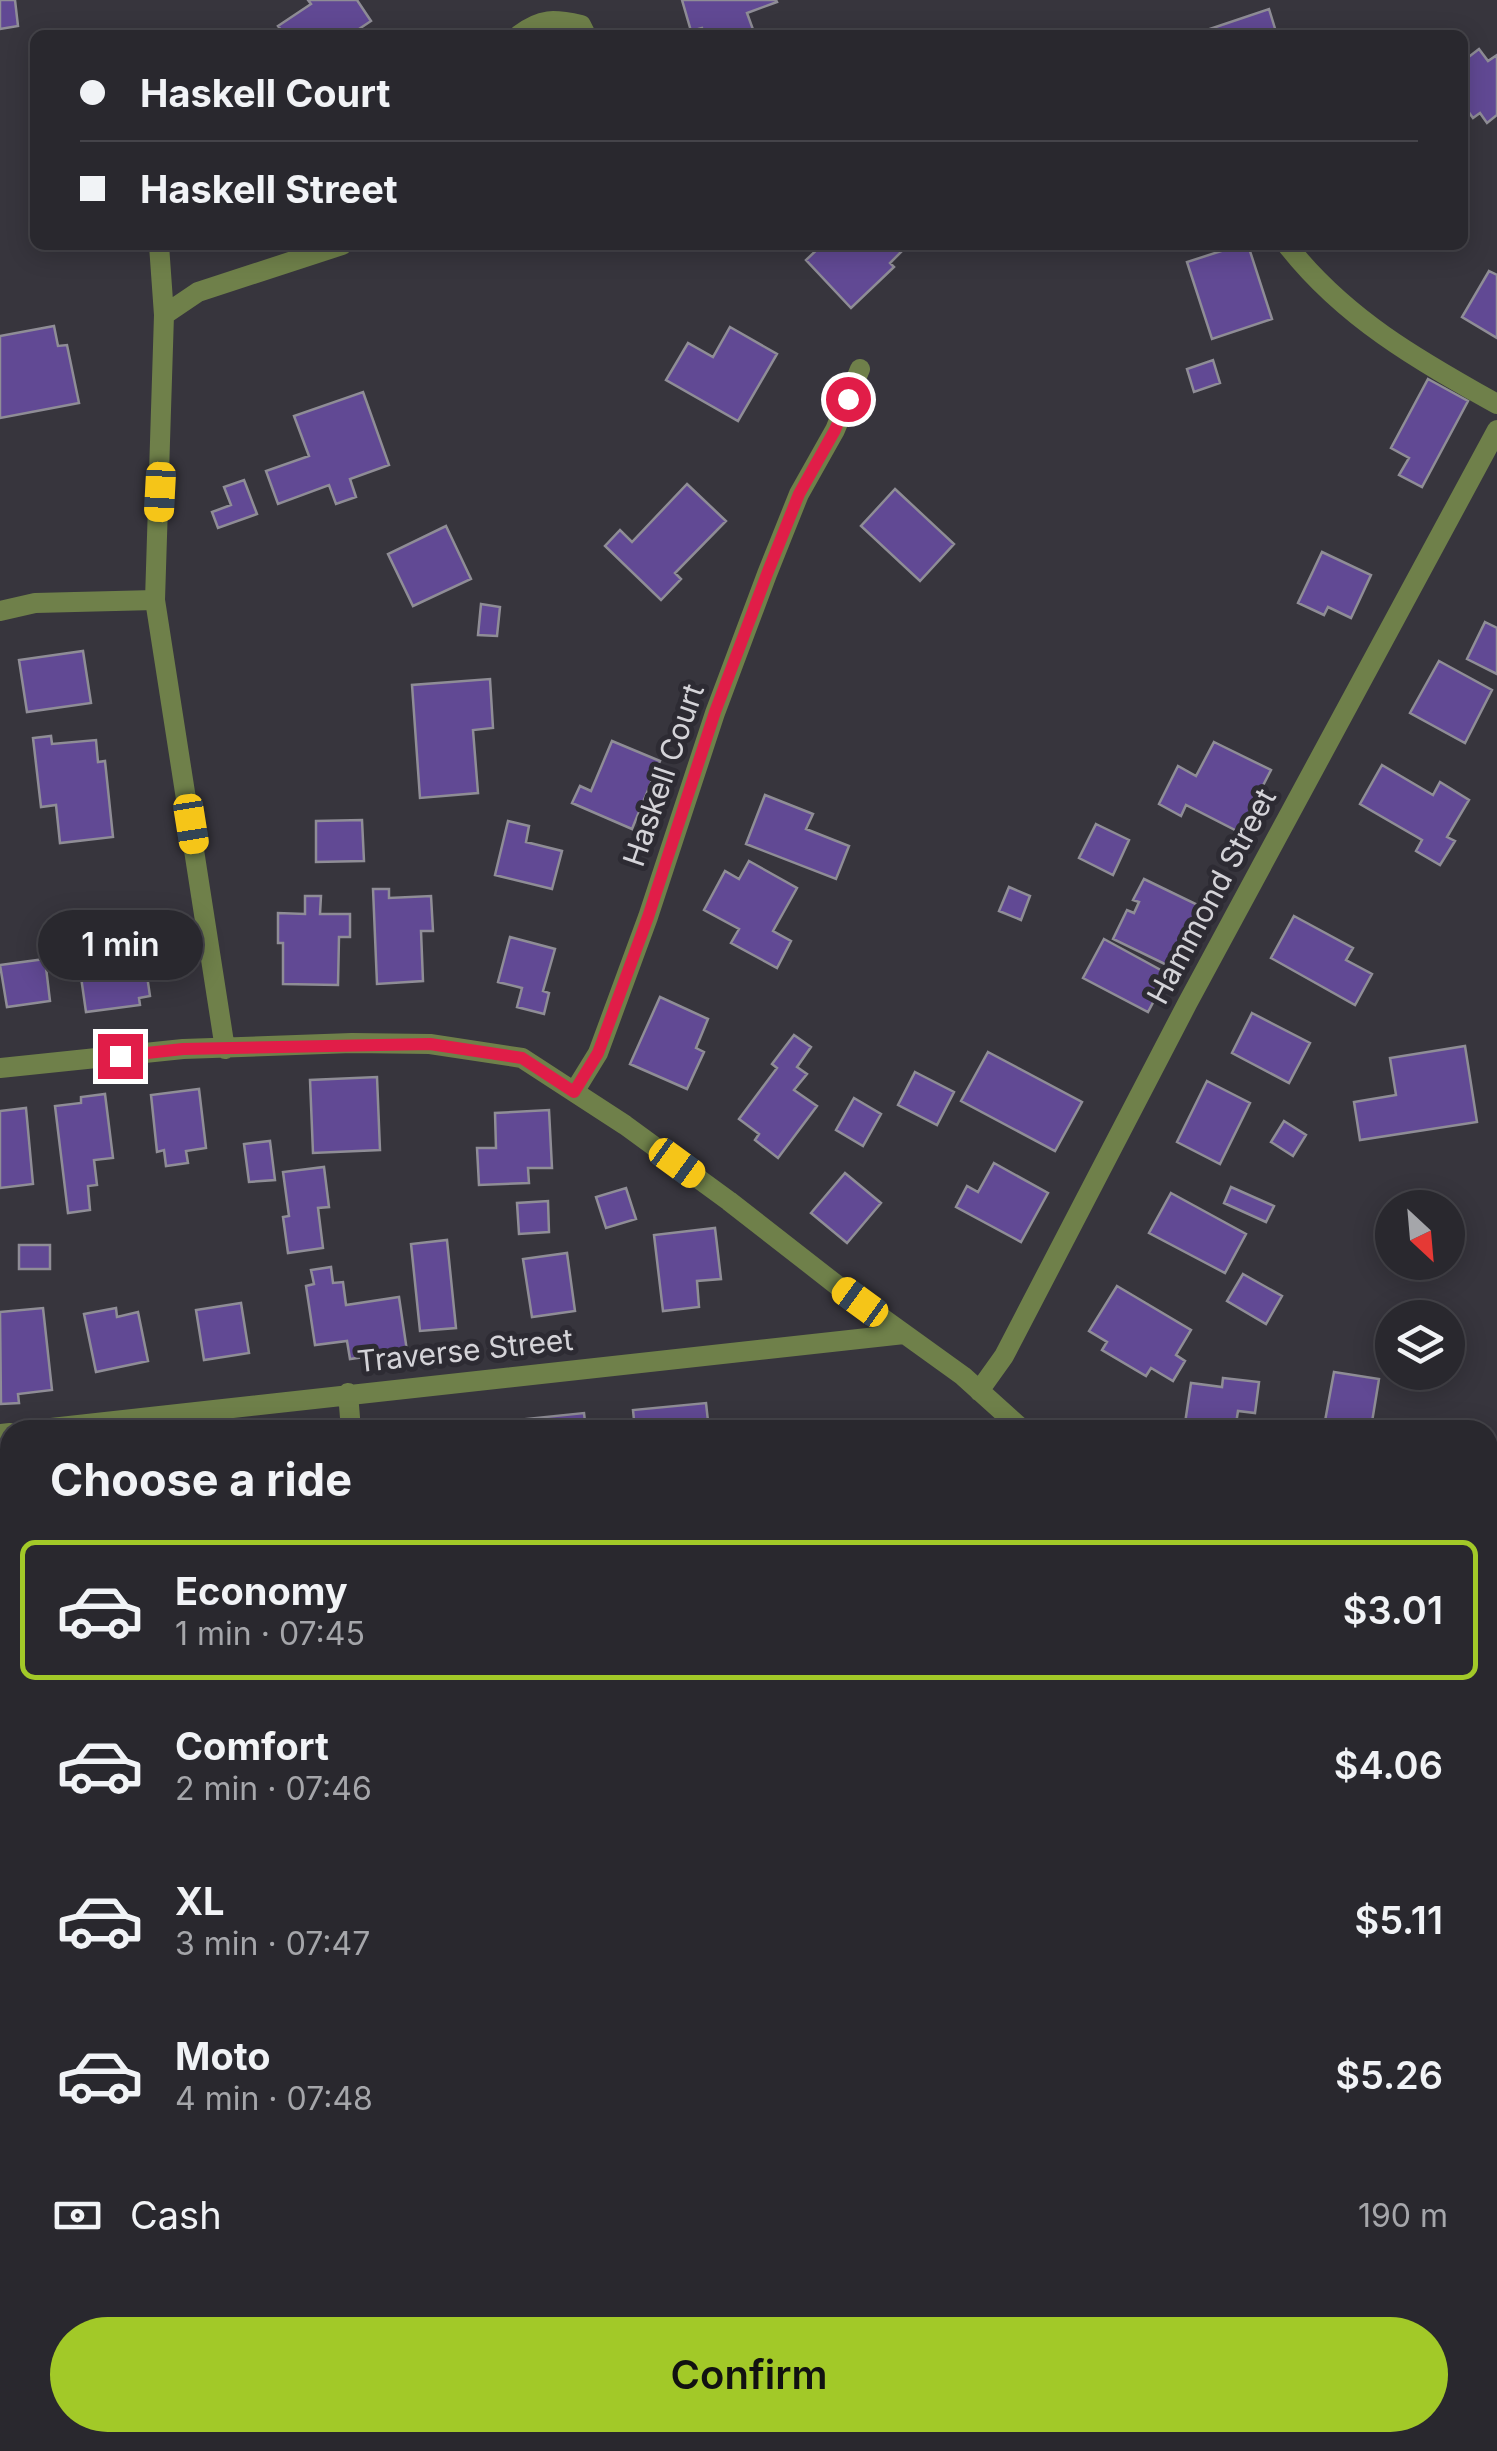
<!DOCTYPE html>
<html lang="en">
<head>
<meta charset="utf-8">
<style>
	:root { --surface:#29282e; --page:#313036; --text:#f1f3f6; --muted:#a5a6aa; --line:#45444a; --accent:#a2c928 }
	body { margin:0; font-family:Inter,sans-serif; background:var(--page); color:var(--text); height:100vh; display:flex; flex-direction:column; font-size:38px; white-space:nowrap }
	* { box-sizing:border-box; margin:0 }
	p { font-size:32px; color:var(--muted) }
	.icon { flex:none; width:55px; height:55px; fill:none; stroke:currentColor; stroke-width:2; stroke-linecap:round; stroke-linejoin:round }
	.map { position:relative; flex:1; overflow:hidden }
	.details { position:absolute; left:0px; top:1420px; width:1498px; height:1032px; display:flex; flex-direction:column; background:var(--surface); border-radius:30px 30px 0 0; box-shadow:0 5px 25px #0003,0 0 0 2px var(--line) }
	.details>* { flex:none }
	.hud { position:absolute; left:30px; top:30px; width:1438px; height:220px; border-radius:15px; box-shadow:0 5px 25px #0003,0 0 0 2px var(--line); display:grid; align-content:center; height:220px; padding:0 50px; background:var(--surface) }
	.needle { width:65px; rotate:154deg }
	.controls { position:absolute; left:1375px; top:1190px; display:grid; gap:20px }
	.controls a { display:grid; place-items:center; width:90px; height:90px; border-radius:50%; background:var(--surface); box-shadow:0 5px 25px #0003,0 0 0 2px var(--line); font-size:50px }
	.end { position:absolute; width:45px; height:45px; margin:-22px; border:12px solid #e11d48; background:#fff; box-shadow:0 0 0 5px #fff }
	.from { border-radius:50% }
	.bubble { position:absolute; height:70px; border-radius:35px; background:var(--surface); box-shadow:0 5px 25px #0003,0 0 0 2px var(--line); font-size:32px; font-weight:600; line-height:70px; text-align:center }
	.car { position:absolute; width:30px; height:60px; margin:-30px -15px; border-radius:12px; box-shadow:0 0 8px 2px #0007; background:linear-gradient(#f5c518 24%,#345 0 40%,#f5c518 0 76%,#345 0 86%,#f5c518 0) }
	.hud b { display:flex; align-items:center; gap:35px; height:95px; font-size:38px }
	.hud b+b { border-top:2px solid var(--line) }
	.hud i { width:25px; height:25px; background:var(--text) }
	ul { padding:0; list-style:none }
	li { display:flex; align-items:center; gap:30px; height:140px; margin:0 20px 15px; padding:0 30px; border:5px solid transparent; border-radius:15px }
	li div { flex:1 }
	li b { display:block; font-size:38px }
	li em { font-style:normal; font-weight:600 }
	li.current { border-color:var(--accent) }
	li>.icon { width:90px; height:90px; stroke-width:1.5 }
	h2 { padding:0 50px; font-size:45px; line-height:120px }
	.pay { display:flex; align-items:center; gap:25px; height:110px; padding:0 50px; font-size:38px }
	.pay p { margin-inline-start:auto }
	.cta { display:flex; gap:20px; margin-top:auto; padding:20px 50px }
	.cta a { flex:1; height:115px; border-radius:60px; background:var(--accent); color:#111; font-size:40px; font-weight:600; line-height:115px; text-align:center }
	.map>svg:first-child { display:block }
	.building { fill:#614994; stroke:#8f8d96; stroke-width:2.5 }
	.lines { fill:none; stroke-linecap:round; stroke-linejoin:round }
	.street { stroke:#6f804a; stroke-width:20 }
	.route { stroke:#e11d48; stroke-width:12 }
	.labels { text-anchor:middle; dominant-baseline:central; stroke-width:10; stroke-linejoin:round; paint-order:stroke }
	.street-label { font-size:30px; fill:#d4d3d8; stroke:#2d2b33 }
</style>
</head>
<body>
<div class="map">
<svg width="1497" height="2451" viewBox="0 0 1497 2451">
	<rect width="100%" height="100%" fill="#37353d"/>
	<!-- building -->
	<path class="building" d="M 0,0 L 15,0 L 18,26 L 0,29 Z
		M 308,0 L 357,0 L 371,21 L 350,35 L 285,35 L 278,26 L 311,4 Z
		M 682,0 L 776,0 L 777,2 L 747,13 L 755,35 L 705,35 L 702,28 L 691,31 Z
		M 1269,9 L 1277,35 L 1195,35 L 1195,34 Z
		M 1479,49 L 1488,61 L 1497,55 L 1497,115 L 1487,123 L 1480,113 L 1473,118 L 1462,103 L 1462,62 Z
		M 822,245 L 908,245 L 890,263 L 894,267 L 851,308 L 806,260 Z
		M 1240,245 L 1248,245 L 1272,319 L 1212,339 L 1187,262 Z
		M 1489,271 L 1497,275 L 1497,338 L 1462,317 Z
		M 54,326 L 58,346 L 67,345 L 79,403 L 0,418 L 0,336 Z
		M 730,327 L 777,354 L 738,421 L 666,380 L 688,343 L 713,357 Z
		M 1213,360 L 1220,383 L 1194,392 L 1187,369 Z
		M 1428,379 L 1468,401 L 1422,487 L 1399,475 L 1409,458 L 1391,448 Z
		M 363,392 L 389,465 L 350,479 L 356,497 L 336,504 L 329,485 L 278,504 L 266,471 L 309,456 L 294,416 Z
		M 244,480 L 257,514 L 218,528 L 212,512 L 231,505 L 224,487 Z
		M 687,484 L 726,521 L 675,573 L 681,579 L 661,600 L 605,546 L 620,530 L 632,542 Z
		M 895,489 L 954,544 L 920,581 L 861,526 Z
		M 446,526 L 471,579 L 413,606 L 388,554 Z
		M 1322,552 L 1371,575 L 1351,618 L 1328,607 L 1324,615 L 1298,603 Z
		M 481,604 L 500,607 L 497,636 L 478,635 Z
		M 1485,622 L 1497,628 L 1497,674 L 1467,659 Z
		M 83,651 L 91,703 L 27,712 L 19,660 Z
		M 1439,661 L 1492,690 L 1465,743 L 1410,713 Z
		M 490,679 L 493,728 L 473,730 L 478,793 L 420,798 L 412,685 Z
		M 51,736 L 52,744 L 96,740 L 98,762 L 105,761 L 113,837 L 60,843 L 56,805 L 41,807 L 33,738 Z
		M 612,741 L 660,761 L 632,829 L 572,803 L 580,786 L 591,791 Z
		M 1214,742 L 1271,770 L 1239,832 L 1186,805 L 1181,816 L 1159,804 L 1178,766 L 1196,776 Z
		M 1382,765 L 1433,795 L 1440,782 L 1469,800 L 1447,837 L 1455,841 L 1440,865 L 1416,851 L 1422,840 L 1360,804 Z
		M 765,795 L 813,814 L 806,829 L 849,846 L 836,879 L 746,844 Z
		M 362,820 L 364,861 L 316,862 L 316,821 Z
		M 508,821 L 529,826 L 526,842 L 562,851 L 552,889 L 495,875 Z
		M 1096,824 L 1129,840 L 1113,875 L 1079,858 Z
		M 749,861 L 797,888 L 773,931 L 791,941 L 777,968 L 731,943 L 739,929 L 704,910 L 725,871 L 739,879 Z
		M 1144,879 L 1200,906 L 1171,967 L 1113,939 L 1127,910 L 1134,913 L 1139,902 L 1133,900 Z
		M 1009,887 L 1030,896 L 1021,920 L 999,911 Z
		M 373,889 L 389,889 L 389,898 L 431,896 L 433,931 L 421,931 L 423,981 L 377,984 Z
		M 305,896 L 321,896 L 320,914 L 350,914 L 350,937 L 339,937 L 338,985 L 283,984 L 283,943 L 278,943 L 278,913 L 305,914 Z
		M 1294,916 L 1353,948 L 1346,960 L 1372,974 L 1355,1005 L 1271,958 Z
		M 141,935 L 150,996 L 139,998 L 140,1005 L 86,1012 L 80,970 L 91,968 L 88,943 Z
		M 510,937 L 555,949 L 543,991 L 549,993 L 544,1014 L 517,1007 L 522,988 L 498,982 Z
		M 1104,939 L 1168,974 L 1148,1012 L 1083,978 Z
		M 45,959 L 50,1001 L 7,1007 L 0,965 Z
		M 660,997 L 708,1019 L 696,1048 L 704,1052 L 687,1089 L 630,1064 Z
		M 1252,1013 L 1310,1043 L 1289,1083 L 1232,1053 Z
		M 794,1035 L 811,1047 L 797,1067 L 807,1074 L 794,1090 L 817,1106 L 778,1158 L 755,1140 L 759,1134 L 739,1119 L 777,1068 L 772,1064 Z
		M 1465,1046 L 1477,1122 L 1360,1140 L 1354,1102 L 1396,1095 L 1390,1058 Z
		M 988,1052 L 1082,1102 L 1055,1151 L 961,1101 Z
		M 915,1072 L 954,1092 L 937,1125 L 898,1105 Z
		M 377,1077 L 380,1150 L 313,1153 L 310,1080 Z
		M 1207,1081 L 1250,1103 L 1220,1164 L 1177,1142 Z
		M 199,1089 L 206,1148 L 186,1151 L 188,1163 L 166,1166 L 164,1150 L 157,1152 L 151,1095 Z
		M 105,1094 L 113,1158 L 94,1160 L 97,1185 L 88,1186 L 90,1210 L 68,1213 L 55,1106 L 81,1103 L 81,1097 Z
		M 854,1098 L 881,1114 L 863,1146 L 836,1130 Z
		M 26,1108 L 33,1184 L 0,1188 L 0,1111 Z
		M 549,1110 L 552,1168 L 528,1168 L 529,1183 L 479,1185 L 477,1148 L 496,1148 L 495,1113 Z
		M 1284,1121 L 1306,1135 L 1293,1156 L 1271,1142 Z
		M 270,1141 L 275,1180 L 249,1182 L 244,1144 Z
		M 994,1163 L 1048,1193 L 1021,1242 L 956,1207 L 967,1186 L 978,1192 Z
		M 324,1167 L 329,1207 L 318,1208 L 323,1248 L 288,1253 L 283,1217 L 289,1216 L 283,1172 Z
		M 845,1173 L 881,1203 L 847,1243 L 811,1213 Z
		M 1231,1187 L 1274,1206 L 1266,1222 L 1224,1203 Z
		M 626,1188 L 636,1219 L 606,1228 L 596,1197 Z
		M 1171,1193 L 1246,1234 L 1225,1273 L 1149,1233 Z
		M 548,1201 L 549,1232 L 519,1234 L 517,1203 Z
		M 715,1228 L 721,1279 L 697,1281 L 699,1307 L 663,1311 L 654,1235 Z
		M 447,1240 L 456,1328 L 420,1331 L 411,1244 Z
		M 19,1245 L 50,1245 L 50,1269 L 19,1269 Z
		M 567,1253 L 575,1311 L 532,1317 L 523,1259 Z
		M 331,1267 L 333,1283 L 343,1282 L 346,1305 L 399,1297 L 407,1351 L 350,1359 L 347,1341 L 315,1345 L 306,1286 L 314,1284 L 311,1270 Z
		M 1243,1274 L 1282,1296 L 1266,1324 L 1227,1301 Z
		M 1117,1286 L 1191,1330 L 1176,1355 L 1185,1361 L 1173,1381 L 1151,1368 L 1146,1376 L 1102,1350 L 1107,1342 L 1089,1331 Z
		M 241,1303 L 249,1353 L 204,1360 L 196,1310 Z
		M 43,1308 L 52,1390 L 18,1394 L 19,1403 L 1,1404 L 0,1312 Z
		M 116,1308 L 117,1317 L 138,1312 L 148,1361 L 96,1372 L 84,1314 Z
		M 1334,1372 L 1379,1379 L 1371,1428 L 1325,1421 Z
		M 1223,1378 L 1259,1382 L 1255,1413 L 1238,1411 L 1235,1430 L 1184,1430 L 1191,1383 L 1222,1387 Z
		M 706,1403 L 709,1430 L 635,1430 L 633,1410 Z
		M 584,1413 L 586,1430 L 517,1430 L 516,1420 Z
		M 1488,1567 L 1497,1568 L 1497,1624 L 1488,1623 Z
		M 10,1601 L 10,1656 L 0,1657 L 0,1603 Z
		M 1497,1958 L 1497,2042 L 1488,2043 L 1488,1959 Z
		M 1488,2215 L 1497,2220 L 1497,2282 L 1488,2299 Z
		M 391,2442 L 431,2442 L 431,2451 L 391,2451 Z"/>
	<g class="lines">
		<!-- street -->
		<path class="street" d="M 519,35 C 541,18 554,19 581,25 L 586,35
			M 159,245 L 164,315 L 155,600 L 225,1049
			M 1287,245 C 1344,318 1418,360 1497,404
			M 164,315 L 198,292 L 342,245
			M 0,611 L 35,603 L 155,600
			M 0,1068 L 183,1049 L 352,1043 L 430,1044 L 522,1058 L 625,1125 L 729,1201 L 838,1286 L 963,1376 L 1023,1430
			M 574,1092 L 598,1053 L 648,917 L 715,713 L 767,574 L 799,494 L 835,430 L 860,369
			M 979,1391 L 1004,1356 L 1187,1004 L 1497,430
			M 348,1393 L 351,1430
			M 33,1430 L 904,1334
			M 0,1434 L 10,1433
			M 1488,1526 L 1497,1528
			M 312,2451 L 312,2442"/>
	</g>
	<g class="lines">
		<!-- route -->
		<path class="route" d="M 120,1056 L 183,1049 L 430,1044 L 522,1058 L 574,1092 L 598,1053 L 648,917 L 715,712 L 767,574 L 799,494 L 835,430 L 848,399"/>
	</g>
	<g class="labels">
		<!-- street labels -->
		<g class="street-label">
			<text transform="translate(663 775) rotate(-71)">Haskell Court</text>
			<text transform="translate(1211 896) rotate(-62)">Hammond Street</text>
			<text transform="translate(465 1350) rotate(-6)">Traverse Street</text>
		</g>
	</g>
</svg>
<div class="controls">
<a><svg class="needle" viewBox="-14 -14 28 28"><path d="M0-13l5 13h-10z" fill="#e53935"/><path d="M0 13l5-13h-10z" fill="#a5a6aa"/></svg></a>
<a><svg class="icon" aria-label="layers" viewBox="0 0 24 24"><path d="M12 4l9 5-9 5-9-5zM3 14l9 5 9-5"/></svg></a>
</div>
<i class="end from" style="left:848px;top:399px"></i>
<i class="end" style="left:120px;top:1056px"></i>
<div class="bubble" style="left:38px;top:910px;width:165px">1 min</div>
<i class="car" style="left:160px;top:492px;rotate:183deg"></i>
<i class="car" style="left:191px;top:824px;rotate:171deg"></i>
<i class="car" style="left:677px;top:1163px;rotate:126deg"></i>
<i class="car" style="left:860px;top:1302px;rotate:306deg"></i>
<div class="hud">
<b><i class="from"></i>Haskell Court</b>
<b><i></i>Haskell Street</b>
</div>
<section class="details">
<h2>Choose a ride</h2>
<ul>
<li class="current"><svg class="icon" aria-label="car" viewBox="0 0 24 24"><path d="M5 17H2v-5l4-1 3-4h7l3 4 3 1v5h-3M9 17h6M6 11h13"/><circle cx="7" cy="17" r="2"/><circle cx="17" cy="17" r="2"/></svg><div><b>Economy</b><p>1 min · 07:45</p></div><em>$3.01</em></li>
<li><svg class="icon" aria-label="car" viewBox="0 0 24 24"><path d="M5 17H2v-5l4-1 3-4h7l3 4 3 1v5h-3M9 17h6M6 11h13"/><circle cx="7" cy="17" r="2"/><circle cx="17" cy="17" r="2"/></svg><div><b>Comfort</b><p>2 min · 07:46</p></div><em>$4.06</em></li>
<li><svg class="icon" aria-label="car" viewBox="0 0 24 24"><path d="M5 17H2v-5l4-1 3-4h7l3 4 3 1v5h-3M9 17h6M6 11h13"/><circle cx="7" cy="17" r="2"/><circle cx="17" cy="17" r="2"/></svg><div><b>XL</b><p>3 min · 07:47</p></div><em>$5.11</em></li>
<li><svg class="icon" aria-label="car" viewBox="0 0 24 24"><path d="M5 17H2v-5l4-1 3-4h7l3 4 3 1v5h-3M9 17h6M6 11h13"/><circle cx="7" cy="17" r="2"/><circle cx="17" cy="17" r="2"/></svg><div><b>Moto</b><p>4 min · 07:48</p></div><em>$5.26</em></li>
</ul>
<div class="pay"><svg class="icon" aria-label="cash" viewBox="0 0 24 24"><path d="M3 7h18v10H3z"/><circle cx="12" cy="12" r="2"/></svg>Cash<p>190 m</p></div>
<div class="cta"><a>Confirm</a></div>
</section>
</div>
</body>
</html>
